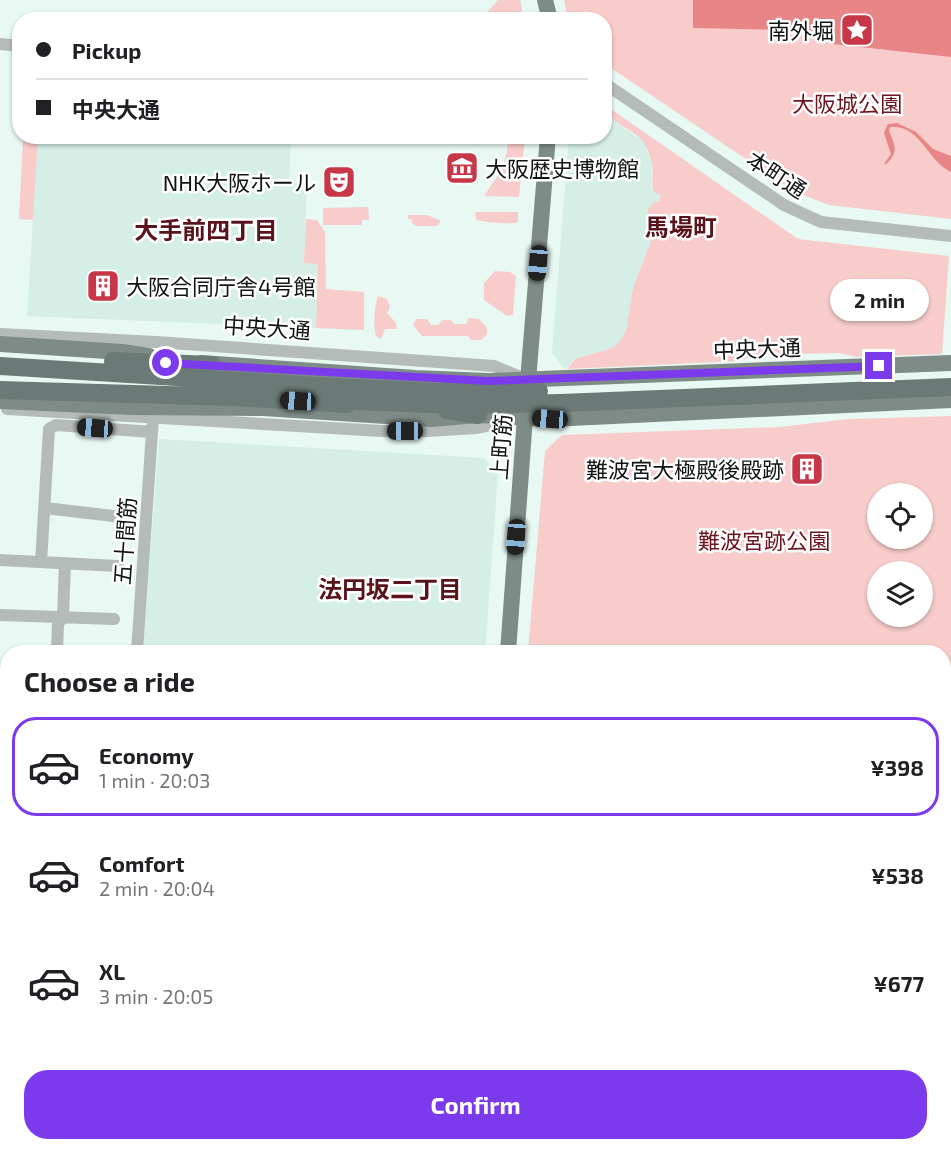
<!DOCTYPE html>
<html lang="en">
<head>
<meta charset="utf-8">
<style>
	:root { --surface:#fff; --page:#f6f6f6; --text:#202124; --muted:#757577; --line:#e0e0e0; --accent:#7c3aed }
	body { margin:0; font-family:"Exo 2","Noto Sans JP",sans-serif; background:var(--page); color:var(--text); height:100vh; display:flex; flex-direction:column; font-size:22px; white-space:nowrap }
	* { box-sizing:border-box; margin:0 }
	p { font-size:20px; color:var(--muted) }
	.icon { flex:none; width:33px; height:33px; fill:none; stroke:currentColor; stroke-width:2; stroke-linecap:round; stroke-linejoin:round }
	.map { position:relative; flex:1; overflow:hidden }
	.details { position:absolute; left:0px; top:645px; width:951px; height:506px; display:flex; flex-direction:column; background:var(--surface); border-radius:24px 24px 0 0; box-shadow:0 2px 4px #0004 }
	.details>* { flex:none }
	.banner { position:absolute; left:12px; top:12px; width:600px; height:132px; border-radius:24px; box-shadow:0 2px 4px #0004; display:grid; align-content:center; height:132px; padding:0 24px; background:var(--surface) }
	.buttons { position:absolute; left:867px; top:483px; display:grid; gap:12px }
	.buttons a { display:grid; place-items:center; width:66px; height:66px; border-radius:50%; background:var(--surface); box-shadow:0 2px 4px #0004; font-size:30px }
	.end { position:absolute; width:27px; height:27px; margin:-14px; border:8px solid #7c3aed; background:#fff; box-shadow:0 0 0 3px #fff }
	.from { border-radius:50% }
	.bubble { position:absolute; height:42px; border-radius:21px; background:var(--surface); box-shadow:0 2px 4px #0004; font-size:20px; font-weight:700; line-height:42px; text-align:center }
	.car { position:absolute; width:18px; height:36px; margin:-18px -9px; border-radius:8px; box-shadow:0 0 4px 2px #0007; background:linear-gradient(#222 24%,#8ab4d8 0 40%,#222 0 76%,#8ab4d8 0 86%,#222 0) }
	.banner b { display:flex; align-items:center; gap:21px; height:57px; font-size:22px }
	.banner b+b { border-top:2px solid var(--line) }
	.banner i { width:15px; height:15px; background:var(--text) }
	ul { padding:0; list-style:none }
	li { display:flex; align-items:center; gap:18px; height:99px; margin:0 12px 9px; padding:0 12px; border:3px solid transparent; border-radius:24px }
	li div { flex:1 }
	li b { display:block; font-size:22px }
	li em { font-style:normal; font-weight:700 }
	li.current { border-color:var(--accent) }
	li>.icon { width:54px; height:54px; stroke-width:1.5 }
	h2 { padding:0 24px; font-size:27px; line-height:72px }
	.button { display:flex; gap:12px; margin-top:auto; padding:12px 24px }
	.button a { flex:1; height:69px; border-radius:24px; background:var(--accent); color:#fff; font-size:24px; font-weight:700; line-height:69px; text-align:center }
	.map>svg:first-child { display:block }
	.built { fill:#d5efe7 }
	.green { fill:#f7cccb; fill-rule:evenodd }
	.water { fill:#e88587 }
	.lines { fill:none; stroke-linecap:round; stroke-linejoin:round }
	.minor { stroke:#b4bbb9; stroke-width:12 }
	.major { stroke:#7e8b87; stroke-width:16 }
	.highway { stroke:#6b7a76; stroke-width:18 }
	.highway-bridge { stroke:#6b7a76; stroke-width:18 }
	.route { stroke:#7c3aed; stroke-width:8 }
	.labels { text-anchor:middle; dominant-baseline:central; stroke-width:5; stroke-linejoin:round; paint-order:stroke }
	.poi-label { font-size:22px; fill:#101514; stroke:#fff; text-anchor:end }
	.park-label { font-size:22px; fill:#6d1420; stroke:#fff }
	.street-label { font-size:22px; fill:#101514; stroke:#fff }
	.neighbourhood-label { font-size:24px; font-weight:bold; fill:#58131b; stroke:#fff }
</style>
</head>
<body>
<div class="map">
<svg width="951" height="1150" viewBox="0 0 951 1150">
	<rect width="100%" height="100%" fill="#e8f8f3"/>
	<!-- built -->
	<path class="built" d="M 605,106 L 608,107 L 609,113 L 621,126 L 643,141 L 652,164 L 651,187 L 660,195 L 660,201 L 647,220 L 651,241 L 633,288 L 626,331 L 619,342 L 612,348 L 575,359 L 565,369 L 552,353 L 569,137 L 604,136 Z
		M 38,137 L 291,137 L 289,182 L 307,183 L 304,263 L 318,264 L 316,328 L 27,316 Z
		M 159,439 L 484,458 L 498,475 L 485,652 L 143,652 Z"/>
	<!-- green -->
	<path class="green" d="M 498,0 L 520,0 L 522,8 L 521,19 L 481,19 Z
		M 564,0 L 951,0 L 951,219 L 829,205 L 803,195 L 780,182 L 605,64 L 604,20 L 568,19 Z
		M 608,107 L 798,239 L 949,256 L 942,354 L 856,357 L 839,353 L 755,355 L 740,361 L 567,369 L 575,359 L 612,348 L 619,342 L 626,331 L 633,288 L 651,241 L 647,220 L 648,209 L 654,202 L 660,201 L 660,195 L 654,192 C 650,183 654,174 652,164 C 651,158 647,148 643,142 C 634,128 610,126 608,107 Z
		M 23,137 L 38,137 L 33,220 L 19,219 Z
		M 510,137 L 525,137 L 519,197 L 484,196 L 503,168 Z
		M 368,207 L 369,220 L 362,220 L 362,225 L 323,225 L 323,208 Z
		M 475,212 L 518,212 L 518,222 C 511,225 485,222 476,220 Z
		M 408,215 L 427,215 L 441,221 L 437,226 L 416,226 L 412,223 L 412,219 L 408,219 Z
		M 306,219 L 317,220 L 325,232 L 326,289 L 364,292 L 364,330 L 316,328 L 318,264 L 304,263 Z
		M 495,271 L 510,272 L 516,276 L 513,315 L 507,316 L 484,300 L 484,283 Z
		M 378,296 L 387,299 L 390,307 L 387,313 L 396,323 L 397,329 L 385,329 L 381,339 L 376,336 C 373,322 374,310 378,296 Z
		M 469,318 L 479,319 L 487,328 L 487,334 L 481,340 L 471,340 L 468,336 L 422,336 L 413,325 L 416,319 L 427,319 L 431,325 L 438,325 L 443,320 L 451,320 L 454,324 L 466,324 Z
		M 951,416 L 951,741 L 947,792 L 944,792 L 944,652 L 528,652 L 545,451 L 562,435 L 780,427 L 849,419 ZM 878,494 L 922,494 L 922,538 L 878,538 ZM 878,572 L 922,572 L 922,616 L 878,616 Z
		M 951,777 L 951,876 L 944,875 L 944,794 L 950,794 Z"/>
	<!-- water -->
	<path class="water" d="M 693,0 L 951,0 L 951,57 L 833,44 L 833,31 L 693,28 Z
		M 897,123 L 916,132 L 933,149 L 951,156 L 951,172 C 928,162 920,124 890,127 L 889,131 C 895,145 899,152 886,164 L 884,164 L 891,154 L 884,133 L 888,124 Z"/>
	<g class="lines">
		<!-- minor -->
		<path class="minor" d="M 0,44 L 20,46
			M 604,83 L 784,205 L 821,222 L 951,236
			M 0,334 L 156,342 L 494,366 L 523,378
			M 7,409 L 382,431 L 427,431 L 477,428 L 510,421
			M 45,508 L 122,517
			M 0,560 L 118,566
			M 41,562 L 49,429 L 56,425 L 152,432 L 153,418
			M 0,615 L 114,619
			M 57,652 L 58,623 L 63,618 L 65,563
			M 137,652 L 152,432
			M 0,813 L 8,814
			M 944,887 L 951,887
			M 944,956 L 951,956
			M 944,1116 L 951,1116
			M 0,1118 L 8,1116
			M 98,1150 L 99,1143
			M 235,1150 L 235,1143
			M 270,1150 L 271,1143
			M 349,1150 L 350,1143
			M 538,1150 L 538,1143
			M 598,1150 L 599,1143
			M 736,1150 L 736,1143
			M 873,1150 L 874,1143"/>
		<!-- major -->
		<path class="major" d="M 545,0 L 550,20
			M 0,344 L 122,352 L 149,356
			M 201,363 L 415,378 L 488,381 L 951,363
			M 0,401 L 132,407 L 263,408 L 432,419 L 478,415 L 550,419 L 951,400
			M 508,652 L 525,417 L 548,136
			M 466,1150 L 467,1143"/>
		<!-- highway -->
		<path class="highway" d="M 113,361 L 212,365
			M 0,366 L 334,387
			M 0,390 L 233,397 L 347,404
			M 561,403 L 951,387
			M 447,410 L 478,415"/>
		<!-- highway-bridge -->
		<path class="highway-bridge" d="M 334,387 L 440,392 L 539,391
			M 332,400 L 457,405 L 561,403"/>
	</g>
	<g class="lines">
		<!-- route -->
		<path class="route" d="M 166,363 L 488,381 L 879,366"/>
	</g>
	<!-- icons -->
	<defs>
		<symbol id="sight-square" viewBox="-11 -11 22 22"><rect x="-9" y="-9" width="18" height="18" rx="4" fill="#c73748" stroke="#fff"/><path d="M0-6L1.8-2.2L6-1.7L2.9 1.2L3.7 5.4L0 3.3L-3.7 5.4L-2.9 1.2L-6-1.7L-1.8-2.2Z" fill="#fff"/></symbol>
		<symbol id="museum-square" viewBox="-11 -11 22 22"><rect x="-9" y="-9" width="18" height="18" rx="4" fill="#c73748" stroke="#fff"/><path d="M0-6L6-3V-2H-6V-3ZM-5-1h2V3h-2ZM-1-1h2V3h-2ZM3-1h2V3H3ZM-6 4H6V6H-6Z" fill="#fff"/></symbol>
		<symbol id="theatre-square" viewBox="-11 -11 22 22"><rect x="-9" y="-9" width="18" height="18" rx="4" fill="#c73748" stroke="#fff"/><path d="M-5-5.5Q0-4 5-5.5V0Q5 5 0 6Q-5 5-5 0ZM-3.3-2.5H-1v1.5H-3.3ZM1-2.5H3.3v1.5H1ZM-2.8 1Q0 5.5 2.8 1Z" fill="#fff"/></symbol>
		<symbol id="building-square" viewBox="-11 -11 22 22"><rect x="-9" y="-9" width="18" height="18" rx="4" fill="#c73748" stroke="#fff"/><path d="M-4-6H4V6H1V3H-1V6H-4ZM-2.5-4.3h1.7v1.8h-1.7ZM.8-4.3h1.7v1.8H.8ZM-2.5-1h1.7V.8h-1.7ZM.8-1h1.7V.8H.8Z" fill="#fff"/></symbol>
	</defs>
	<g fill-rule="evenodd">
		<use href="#sight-square" x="838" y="11" width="38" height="38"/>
		<use href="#museum-square" x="443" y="149" width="38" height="38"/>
		<use href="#theatre-square" x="320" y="163" width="38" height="38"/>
		<use href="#building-square" x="84" y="267" width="38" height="38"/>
		<use href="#building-square" x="788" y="450" width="38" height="38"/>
	</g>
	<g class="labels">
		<!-- poi labels -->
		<g class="poi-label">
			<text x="834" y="30">南外堀</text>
			<text x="485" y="168" text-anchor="start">大阪歴史博物館</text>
			<text x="316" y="182">NHK大阪ホール</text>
			<text x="126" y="286" text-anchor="start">大阪合同庁舎4号館</text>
			<text x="784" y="469">難波宮大極殿後殿跡</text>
		</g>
		<!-- park labels -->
		<g class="park-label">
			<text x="847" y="103">大阪城公園</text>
			<text x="764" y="540">難波宮跡公園</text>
		</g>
		<!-- street labels -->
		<g class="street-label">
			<text transform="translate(777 174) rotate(33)">本町通</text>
			<text transform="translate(267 327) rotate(4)">中央大通</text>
			<text transform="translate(757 348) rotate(-2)">中央大通</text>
			<text transform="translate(500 447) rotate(-86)">上町筋</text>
			<text transform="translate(124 541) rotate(-86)">五十間筋</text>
		</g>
		<!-- neighbourhood labels -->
		<g class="neighbourhood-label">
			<text x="681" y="226">馬場町</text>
			<text x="206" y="229">大手前四丁目</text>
			<text x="390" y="588">法円坂二丁目</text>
		</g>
	</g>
</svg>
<div class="buttons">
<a><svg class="icon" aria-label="locate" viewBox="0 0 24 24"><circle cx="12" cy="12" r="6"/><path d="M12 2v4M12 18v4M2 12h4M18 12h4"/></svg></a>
<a><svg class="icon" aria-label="layers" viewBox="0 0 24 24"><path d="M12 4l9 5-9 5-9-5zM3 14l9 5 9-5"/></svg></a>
</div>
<i class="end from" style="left:166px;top:363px"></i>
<i class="end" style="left:879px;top:366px"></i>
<div class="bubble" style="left:830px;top:279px;width:99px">2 min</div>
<i class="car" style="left:538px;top:263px;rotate:185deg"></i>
<i class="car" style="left:298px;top:401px;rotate:273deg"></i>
<i class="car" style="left:550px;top:419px;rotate:274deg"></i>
<i class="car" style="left:95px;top:428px;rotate:274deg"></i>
<i class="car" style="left:405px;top:431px;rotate:270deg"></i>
<i class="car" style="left:516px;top:537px;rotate:184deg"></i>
<div class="banner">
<b><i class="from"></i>Pickup</b>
<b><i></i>中央大通</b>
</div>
<section class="details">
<h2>Choose a ride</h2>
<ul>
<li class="current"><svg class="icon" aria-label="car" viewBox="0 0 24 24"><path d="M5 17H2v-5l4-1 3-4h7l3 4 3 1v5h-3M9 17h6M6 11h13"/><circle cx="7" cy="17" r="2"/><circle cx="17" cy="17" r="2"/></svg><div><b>Economy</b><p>1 min · 20:03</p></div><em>¥398</em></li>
<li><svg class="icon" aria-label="car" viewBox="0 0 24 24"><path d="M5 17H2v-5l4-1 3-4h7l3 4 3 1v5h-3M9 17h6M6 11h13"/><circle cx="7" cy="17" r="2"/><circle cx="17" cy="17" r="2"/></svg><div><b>Comfort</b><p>2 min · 20:04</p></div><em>¥538</em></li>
<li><svg class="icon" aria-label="car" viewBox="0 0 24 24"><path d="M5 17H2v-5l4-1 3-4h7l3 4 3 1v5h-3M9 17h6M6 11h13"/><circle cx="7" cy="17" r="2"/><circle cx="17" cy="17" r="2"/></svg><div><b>XL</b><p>3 min · 20:05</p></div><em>¥677</em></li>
</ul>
<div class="button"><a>Confirm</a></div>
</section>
</div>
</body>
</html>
